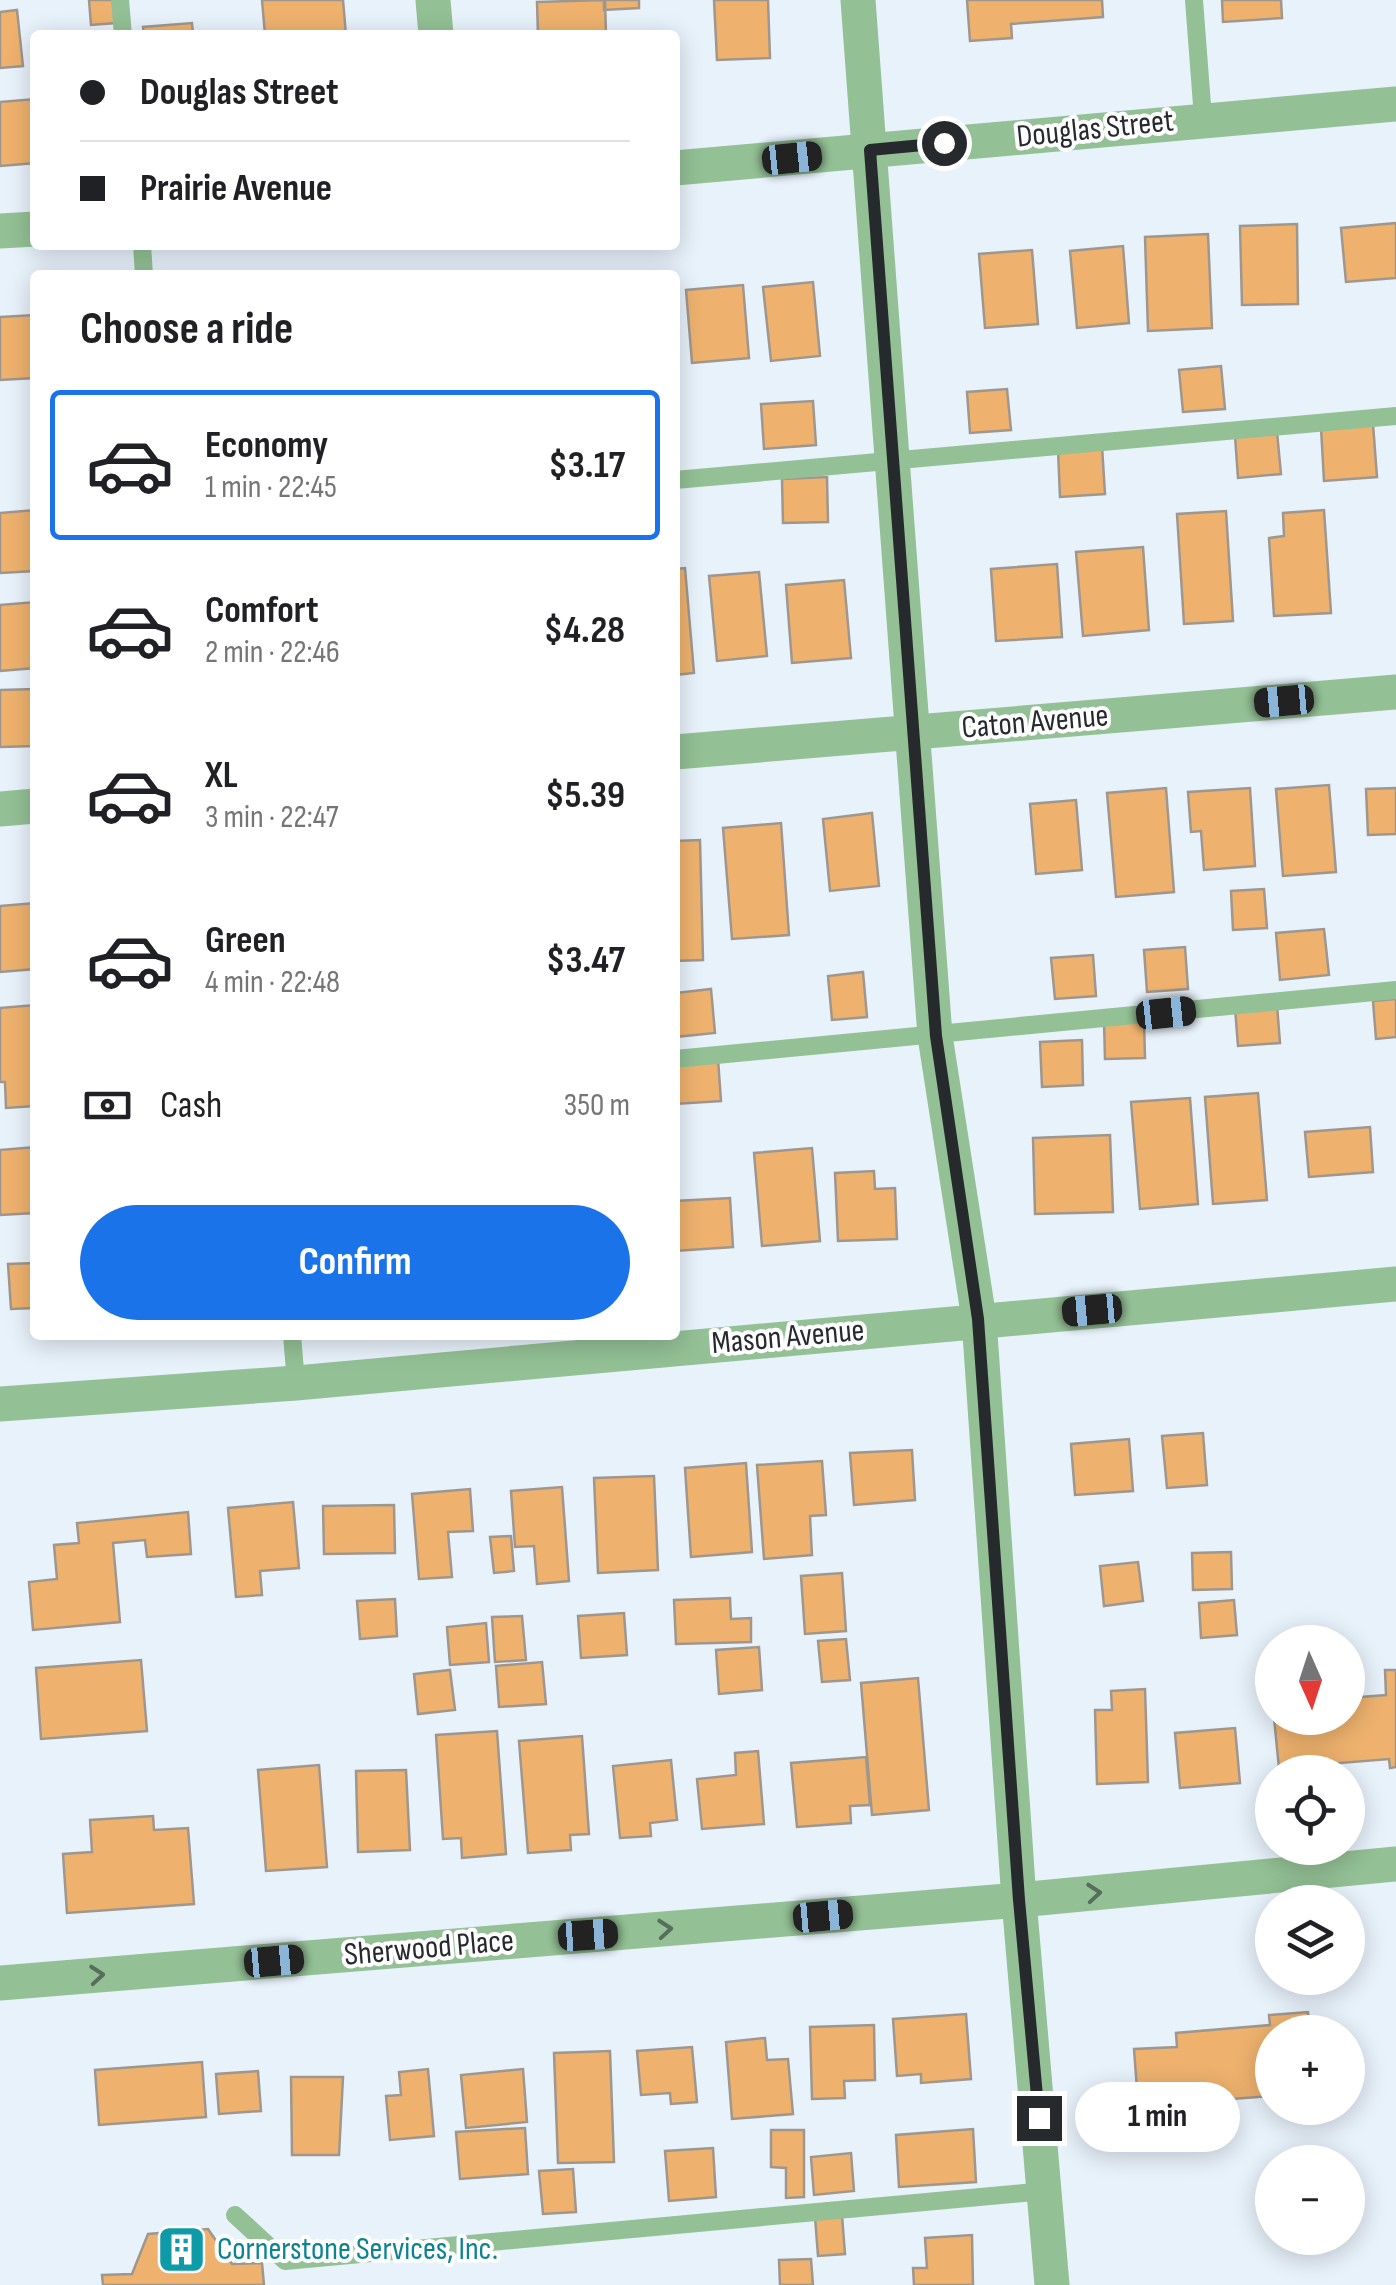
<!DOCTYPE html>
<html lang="en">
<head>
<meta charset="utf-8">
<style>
	:root { --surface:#fff; --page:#f6f6f6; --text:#202124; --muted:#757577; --line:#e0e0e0; --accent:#1a73e8 }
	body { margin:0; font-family:"Sofia Sans Condensed",sans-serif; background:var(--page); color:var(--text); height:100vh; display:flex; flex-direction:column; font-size:38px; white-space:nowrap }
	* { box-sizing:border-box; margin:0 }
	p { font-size:32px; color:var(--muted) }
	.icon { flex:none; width:55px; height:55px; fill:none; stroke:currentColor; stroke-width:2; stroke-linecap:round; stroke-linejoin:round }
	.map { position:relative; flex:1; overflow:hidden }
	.details { position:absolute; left:30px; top:270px; width:650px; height:1070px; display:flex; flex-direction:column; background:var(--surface); border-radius:10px; box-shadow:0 5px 25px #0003 }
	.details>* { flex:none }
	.top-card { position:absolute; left:30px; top:30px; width:650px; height:220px; border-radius:10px; box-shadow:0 5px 25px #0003; display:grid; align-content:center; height:220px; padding:0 50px; background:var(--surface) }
	.needle { width:65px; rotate:177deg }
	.buttons { position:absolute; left:1255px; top:1625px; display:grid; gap:20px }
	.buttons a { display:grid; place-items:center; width:110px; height:110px; border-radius:50%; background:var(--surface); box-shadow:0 5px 25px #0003; font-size:50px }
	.end { position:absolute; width:45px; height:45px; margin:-22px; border:12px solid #262a2d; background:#fff; box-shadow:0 0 0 5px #fff }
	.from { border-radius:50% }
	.bubble { position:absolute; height:70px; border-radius:35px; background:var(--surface); box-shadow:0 5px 25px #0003; font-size:32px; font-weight:700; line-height:70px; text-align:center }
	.car { position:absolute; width:30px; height:60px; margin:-30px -15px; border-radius:12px; box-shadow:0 0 8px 2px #0007; background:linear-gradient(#222 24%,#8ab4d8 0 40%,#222 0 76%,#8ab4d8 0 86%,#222 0) }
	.top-card b { display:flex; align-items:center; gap:35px; height:95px; font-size:38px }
	.top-card b+b { border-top:2px solid var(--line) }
	.top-card i { width:25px; height:25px; background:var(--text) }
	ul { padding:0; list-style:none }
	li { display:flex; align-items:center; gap:30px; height:150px; margin:0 20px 15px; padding:0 30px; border:5px solid transparent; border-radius:10px }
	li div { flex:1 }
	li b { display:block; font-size:38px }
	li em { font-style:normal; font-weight:700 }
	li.selected { border-color:var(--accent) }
	li>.icon { width:90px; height:90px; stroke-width:1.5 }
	h2 { padding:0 50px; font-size:45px; line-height:120px }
	.pay { display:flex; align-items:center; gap:25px; height:110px; padding:0 50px; font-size:38px }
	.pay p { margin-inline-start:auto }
	.action { display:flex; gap:20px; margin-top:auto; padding:20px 50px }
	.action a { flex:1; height:115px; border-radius:60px; background:var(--accent); color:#fff; font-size:40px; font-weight:700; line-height:115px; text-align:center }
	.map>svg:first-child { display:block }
	.building { fill:#eeb26e; stroke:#9f978e; stroke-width:2.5 }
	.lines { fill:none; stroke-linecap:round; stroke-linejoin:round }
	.service { stroke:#93c095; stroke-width:18 }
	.minor { stroke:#93c095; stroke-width:35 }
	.oneway { stroke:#576e5c }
	.route { stroke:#262a2d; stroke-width:12 }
	.labels { text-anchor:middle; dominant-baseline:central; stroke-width:8; stroke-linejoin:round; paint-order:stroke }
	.street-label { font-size:32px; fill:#262a2d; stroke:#fefefe }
	.culture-label { font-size:32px; fill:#0d838f; stroke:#fefefe; text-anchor:start }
</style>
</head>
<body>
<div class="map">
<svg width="1396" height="2285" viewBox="0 0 1396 2285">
	<rect width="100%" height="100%" fill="#e8f2fb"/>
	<!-- building -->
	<path class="building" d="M 89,0 L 113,0 L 116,23 L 91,25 Z
		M 262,0 L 343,0 L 346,35 L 265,35 Z
		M 604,0 L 639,0 L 639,8 L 604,10 Z
		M 605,0 L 606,35 L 538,35 L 537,2 Z
		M 714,0 L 768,0 L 770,58 L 717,60 Z
		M 967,0 L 1102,0 L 1103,17 L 1011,24 L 1012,38 L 970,41 Z
		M 1222,0 L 1281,0 L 1282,18 L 1223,22 Z
		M 17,10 L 23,66 L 0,68 L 0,12 Z
		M 192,23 L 193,35 L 144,35 L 143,27 Z
		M 35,99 L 35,163 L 0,166 L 0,102 Z
		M 1396,223 L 1396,278 L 1346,282 L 1341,228 Z
		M 1297,224 L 1298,304 L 1242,305 L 1240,226 Z
		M 1208,234 L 1212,328 L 1148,331 L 1145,237 Z
		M 1123,246 L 1129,323 L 1077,328 L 1070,251 Z
		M 1032,250 L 1038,324 L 985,328 L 979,254 Z
		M 813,282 L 820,356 L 771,361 L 763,287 Z
		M 743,285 L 749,358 L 692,363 L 686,290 Z
		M 35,315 L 35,378 L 0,380 L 0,317 Z
		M 1221,366 L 1225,409 L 1183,412 L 1179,370 Z
		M 1007,389 L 1011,430 L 970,433 L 967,392 Z
		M 813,401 L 816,445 L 764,449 L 761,404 Z
		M 1373,424 L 1377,477 L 1324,481 L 1321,428 Z
		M 1277,432 L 1281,474 L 1238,478 L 1235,436 Z
		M 1102,446 L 1105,494 L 1060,497 L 1058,450 Z
		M 827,477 L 828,522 L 783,523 L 782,479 Z
		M 35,510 L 35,571 L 0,573 L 0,513 Z
		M 1324,510 L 1331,613 L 1274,616 L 1269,538 L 1284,536 L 1283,513 Z
		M 1226,511 L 1233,621 L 1184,624 L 1177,514 Z
		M 1143,547 L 1149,630 L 1083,636 L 1076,552 Z
		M 1057,564 L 1062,637 L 996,641 L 991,569 Z
		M 685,568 L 694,673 L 675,675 L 675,569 Z
		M 759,572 L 767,656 L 717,661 L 709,576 Z
		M 844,580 L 851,658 L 792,663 L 786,585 Z
		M 35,602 L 35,668 L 0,671 L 0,605 Z
		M 35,689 L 35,746 L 0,747 L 0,690 Z
		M 1329,785 L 1336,872 L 1283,876 L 1276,789 Z
		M 1166,788 L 1174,892 L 1116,897 L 1107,793 Z
		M 1250,788 L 1255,866 L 1204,870 L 1201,831 L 1191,832 L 1188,792 Z
		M 1396,788 L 1396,834 L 1368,835 L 1366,789 Z
		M 1076,800 L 1082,870 L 1036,874 L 1030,804 Z
		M 872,813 L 879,886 L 830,891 L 823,819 Z
		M 781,823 L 789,935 L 732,939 L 723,828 Z
		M 700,840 L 703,960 L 675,961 L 675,841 Z
		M 1264,889 L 1267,928 L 1233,930 L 1231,891 Z
		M 35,903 L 35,969 L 0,972 L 0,906 Z
		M 1324,929 L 1329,975 L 1280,980 L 1276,933 Z
		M 1185,947 L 1188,989 L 1147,992 L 1144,950 Z
		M 1093,955 L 1096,996 L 1055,999 L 1051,958 Z
		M 863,972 L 867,1017 L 832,1020 L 828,976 Z
		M 711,989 L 715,1033 L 675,1037 L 675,993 Z
		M 1396,999 L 1396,1037 L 1376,1039 L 1373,1001 Z
		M 35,1005 L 35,1106 L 6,1108 L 5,1082 L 0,1082 L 0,1008 Z
		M 1277,1005 L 1280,1043 L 1238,1046 L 1235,1008 Z
		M 1144,1021 L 1145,1058 L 1105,1059 L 1104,1022 Z
		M 1082,1040 L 1083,1085 L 1042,1087 L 1040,1042 Z
		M 718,1059 L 721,1101 L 675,1104 L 675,1061 Z
		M 1258,1093 L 1267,1200 L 1213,1204 L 1205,1097 Z
		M 1190,1098 L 1198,1204 L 1140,1209 L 1131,1102 Z
		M 1370,1127 L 1373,1172 L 1309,1177 L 1305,1132 Z
		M 1110,1135 L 1113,1212 L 1035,1214 L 1033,1138 Z
		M 35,1147 L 35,1213 L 0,1215 L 0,1150 Z
		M 812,1148 L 820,1241 L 762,1246 L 754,1153 Z
		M 874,1171 L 875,1189 L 895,1188 L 897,1239 L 838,1241 L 835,1173 Z
		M 730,1198 L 733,1247 L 675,1251 L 675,1201 Z
		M 35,1263 L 35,1308 L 11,1309 L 8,1264 Z
		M 1203,1433 L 1207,1485 L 1167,1488 L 1162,1436 Z
		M 1129,1439 L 1133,1491 L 1075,1495 L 1071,1444 Z
		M 912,1450 L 915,1500 L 854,1505 L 850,1453 Z
		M 822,1461 L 826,1515 L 810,1516 L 812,1555 L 764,1559 L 757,1465 Z
		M 746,1463 L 752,1552 L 691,1557 L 685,1468 Z
		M 654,1476 L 658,1570 L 598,1573 L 594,1478 Z
		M 562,1487 L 569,1581 L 537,1584 L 534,1546 L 515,1547 L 511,1491 Z
		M 470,1489 L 473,1531 L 448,1532 L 452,1577 L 419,1579 L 412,1494 Z
		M 293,1502 L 299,1568 L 260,1571 L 262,1595 L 236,1597 L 228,1508 Z
		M 394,1505 L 395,1553 L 324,1554 L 323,1506 Z
		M 188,1512 L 191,1554 L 147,1557 L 145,1540 L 113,1543 L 120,1622 L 33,1630 L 29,1582 L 57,1579 L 54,1545 L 79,1543 L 77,1523 Z
		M 511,1536 L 514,1571 L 494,1573 L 490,1537 Z
		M 1231,1552 L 1232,1589 L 1193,1590 L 1192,1553 Z
		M 1138,1562 L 1143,1601 L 1104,1606 L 1100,1566 Z
		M 842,1573 L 846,1631 L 805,1634 L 801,1576 Z
		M 730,1598 L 731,1619 L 751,1618 L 751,1642 L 676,1644 L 674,1600 Z
		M 395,1599 L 397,1636 L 360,1639 L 357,1601 Z
		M 1234,1600 L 1237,1635 L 1201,1638 L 1199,1603 Z
		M 624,1613 L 627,1655 L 581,1658 L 578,1616 Z
		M 522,1616 L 526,1660 L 495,1662 L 492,1617 Z
		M 486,1623 L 489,1662 L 450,1665 L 447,1627 Z
		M 846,1639 L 850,1680 L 822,1682 L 818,1641 Z
		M 759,1647 L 762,1690 L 719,1694 L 716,1650 Z
		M 141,1660 L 147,1731 L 41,1739 L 36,1668 Z
		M 542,1662 L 546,1704 L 499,1707 L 496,1666 Z
		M 450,1670 L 455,1710 L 418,1714 L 414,1674 Z
		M 1385,1670 L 1396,1670 L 1396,1767 L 1390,1768 L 1389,1759 L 1279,1768 L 1274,1718 L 1348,1718 L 1348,1698 L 1386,1695 Z
		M 918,1678 L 929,1810 L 872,1815 L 861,1683 Z
		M 1145,1689 L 1148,1782 L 1097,1784 L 1095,1710 L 1112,1710 L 1111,1691 Z
		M 1235,1728 L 1240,1783 L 1180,1788 L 1175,1733 Z
		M 497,1731 L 506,1854 L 462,1858 L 461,1838 L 443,1839 L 436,1735 Z
		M 582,1736 L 589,1834 L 570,1835 L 571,1850 L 528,1853 L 519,1741 Z
		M 758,1751 L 764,1824 L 702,1829 L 697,1779 L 736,1775 L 735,1753 Z
		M 866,1757 L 870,1805 L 850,1806 L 851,1823 L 797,1827 L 791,1763 Z
		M 671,1760 L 677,1820 L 650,1823 L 651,1836 L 620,1838 L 613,1766 Z
		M 319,1765 L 327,1867 L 266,1871 L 258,1770 Z
		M 406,1770 L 410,1850 L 358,1852 L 356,1771 Z
		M 153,1816 L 154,1830 L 188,1828 L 194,1904 L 67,1913 L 63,1854 L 92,1852 L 90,1820 Z
		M 1308,2012 L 1310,2032 L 1272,2032 L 1272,2096 L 1190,2102 L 1191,2113 L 1139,2117 L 1134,2049 L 1177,2047 L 1176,2033 L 1270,2025 L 1269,2015 Z
		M 966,2014 L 971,2079 L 921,2083 L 921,2074 L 897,2076 L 893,2019 Z
		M 874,2025 L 875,2080 L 844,2081 L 845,2098 L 812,2099 L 810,2027 Z
		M 765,2038 L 767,2060 L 788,2059 L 793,2114 L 732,2119 L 726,2042 Z
		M 692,2047 L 697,2102 L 671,2104 L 670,2093 L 641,2095 L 637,2051 Z
		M 610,2051 L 614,2162 L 558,2163 L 554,2053 Z
		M 202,2062 L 206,2117 L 99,2125 L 95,2070 Z
		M 428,2069 L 434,2136 L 390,2140 L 386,2096 L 401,2095 L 399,2072 Z
		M 523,2069 L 527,2122 L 466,2128 L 461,2075 Z
		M 258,2071 L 261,2111 L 219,2114 L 216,2074 Z
		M 291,2077 L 343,2077 L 339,2155 L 292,2155 Z
		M 525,2128 L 528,2174 L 460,2179 L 456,2132 Z
		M 973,2129 L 976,2182 L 899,2187 L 896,2135 Z
		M 771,2130 L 804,2130 L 804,2197 L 786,2198 L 786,2168 L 771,2167 Z
		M 713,2148 L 716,2197 L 669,2201 L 665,2151 Z
		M 851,2153 L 854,2191 L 814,2195 L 811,2157 Z
		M 573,2169 L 576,2212 L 543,2214 L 539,2171 Z
		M 842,2215 L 845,2254 L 818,2256 L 815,2217 Z
		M 208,2229 L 232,2264 L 262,2263 L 264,2285 L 103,2285 L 102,2275 L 132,2274 L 148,2234 Z
		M 972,2235 L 973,2285 L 914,2285 L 913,2268 L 927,2268 L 925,2238 Z
		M 811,2259 L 813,2285 L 780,2285 L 779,2260 Z"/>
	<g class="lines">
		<!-- service -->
		<path class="service" d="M 120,0 L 123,35
			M 1194,0 L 1203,118
			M 142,245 L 144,275
			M 675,480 L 1396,416
			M 675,1059 L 1396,990
			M 292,1335 L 296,1383
			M 235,2215 L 285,2261 L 1045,2191"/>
		<!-- minor -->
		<path class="minor" d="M 433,0 L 436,35
			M 858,0 L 935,1036 L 979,1319 L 1019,1900 L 1052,2285
			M 675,168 L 1396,104
			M 0,231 L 35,229
			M 675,752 L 1396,692
			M 0,809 L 35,806
			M 0,1404 L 296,1383 L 1396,1284
			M 0,1983 L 1019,1900 L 1396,1864"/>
	</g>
	<!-- one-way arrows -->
	<defs><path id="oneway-chevron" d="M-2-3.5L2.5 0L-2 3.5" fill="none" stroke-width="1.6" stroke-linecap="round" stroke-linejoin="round" transform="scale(2.5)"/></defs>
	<g class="oneway">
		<use href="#oneway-chevron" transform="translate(1094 1893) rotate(-5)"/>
		<use href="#oneway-chevron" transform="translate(665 1929) rotate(-5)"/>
		<use href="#oneway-chevron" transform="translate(97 1975) rotate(-5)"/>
	</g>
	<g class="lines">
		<!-- route -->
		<path class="route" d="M 944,143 L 870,150 L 936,1036 L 978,1319 L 1019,1900 L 1039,2118"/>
	</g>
	<!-- icons -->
	<defs>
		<symbol id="building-square" viewBox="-11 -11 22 22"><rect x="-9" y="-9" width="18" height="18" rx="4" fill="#0f9aa8" stroke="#fefefe"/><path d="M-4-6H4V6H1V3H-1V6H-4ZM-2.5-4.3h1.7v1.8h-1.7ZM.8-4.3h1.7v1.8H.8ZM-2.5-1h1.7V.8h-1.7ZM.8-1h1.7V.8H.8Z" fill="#fff"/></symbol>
	</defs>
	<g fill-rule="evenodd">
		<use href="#building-square" x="154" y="2222" width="55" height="55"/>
	</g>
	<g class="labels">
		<!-- street labels -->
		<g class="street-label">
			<text transform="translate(1095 129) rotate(-6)">Douglas Street</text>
			<text transform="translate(1035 722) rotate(-5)">Caton Avenue</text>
			<text transform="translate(788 1337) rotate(-5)">Mason Avenue</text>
			<text transform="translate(429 1948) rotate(-5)">Sherwood Place</text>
		</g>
		<!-- culture labels -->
		<g class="culture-label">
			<text x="217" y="2249">Cornerstone Services, Inc.</text>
		</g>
	</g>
</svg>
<div class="buttons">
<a><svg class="needle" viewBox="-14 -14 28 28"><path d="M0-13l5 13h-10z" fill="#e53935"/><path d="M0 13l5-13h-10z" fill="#757577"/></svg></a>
<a><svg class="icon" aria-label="locate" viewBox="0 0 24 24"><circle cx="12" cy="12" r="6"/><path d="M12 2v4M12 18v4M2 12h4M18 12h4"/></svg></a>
<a><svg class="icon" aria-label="layers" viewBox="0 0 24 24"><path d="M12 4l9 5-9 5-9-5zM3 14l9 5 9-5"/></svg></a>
<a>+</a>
<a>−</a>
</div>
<i class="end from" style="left:944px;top:143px"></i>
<i class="end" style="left:1039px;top:2118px"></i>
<div class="bubble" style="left:1075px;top:2082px;width:165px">1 min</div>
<i class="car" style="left:792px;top:158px;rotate:84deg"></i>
<i class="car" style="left:1284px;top:701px;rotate:265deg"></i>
<i class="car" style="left:1166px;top:1013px;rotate:84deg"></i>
<i class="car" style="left:1092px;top:1310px;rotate:265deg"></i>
<i class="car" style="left:823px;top:1916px;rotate:85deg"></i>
<i class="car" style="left:588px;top:1935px;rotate:86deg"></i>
<i class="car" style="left:274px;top:1961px;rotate:85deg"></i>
<div class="top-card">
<b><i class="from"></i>Douglas Street</b>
<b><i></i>Prairie Avenue</b>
</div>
<section class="details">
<h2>Choose a ride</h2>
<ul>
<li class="selected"><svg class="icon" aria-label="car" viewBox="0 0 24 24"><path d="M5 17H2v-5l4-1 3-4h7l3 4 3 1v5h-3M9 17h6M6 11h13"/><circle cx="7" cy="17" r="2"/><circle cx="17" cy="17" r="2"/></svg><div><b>Economy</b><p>1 min · 22:45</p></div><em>$3.17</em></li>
<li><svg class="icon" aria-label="car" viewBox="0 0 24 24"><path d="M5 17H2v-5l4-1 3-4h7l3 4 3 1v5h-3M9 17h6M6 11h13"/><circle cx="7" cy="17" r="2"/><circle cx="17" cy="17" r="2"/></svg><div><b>Comfort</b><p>2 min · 22:46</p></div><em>$4.28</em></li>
<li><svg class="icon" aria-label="car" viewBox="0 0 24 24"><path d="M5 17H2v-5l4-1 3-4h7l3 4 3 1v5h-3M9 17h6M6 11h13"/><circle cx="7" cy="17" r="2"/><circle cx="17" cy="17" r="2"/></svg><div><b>XL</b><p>3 min · 22:47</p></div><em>$5.39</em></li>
<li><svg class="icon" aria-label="car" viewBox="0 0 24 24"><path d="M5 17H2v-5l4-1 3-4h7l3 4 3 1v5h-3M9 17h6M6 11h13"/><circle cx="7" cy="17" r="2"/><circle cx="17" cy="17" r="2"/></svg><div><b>Green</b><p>4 min · 22:48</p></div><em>$3.47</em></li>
</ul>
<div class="pay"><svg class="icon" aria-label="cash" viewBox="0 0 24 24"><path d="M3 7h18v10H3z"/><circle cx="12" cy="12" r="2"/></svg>Cash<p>350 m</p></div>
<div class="action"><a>Confirm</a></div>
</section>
</div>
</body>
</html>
